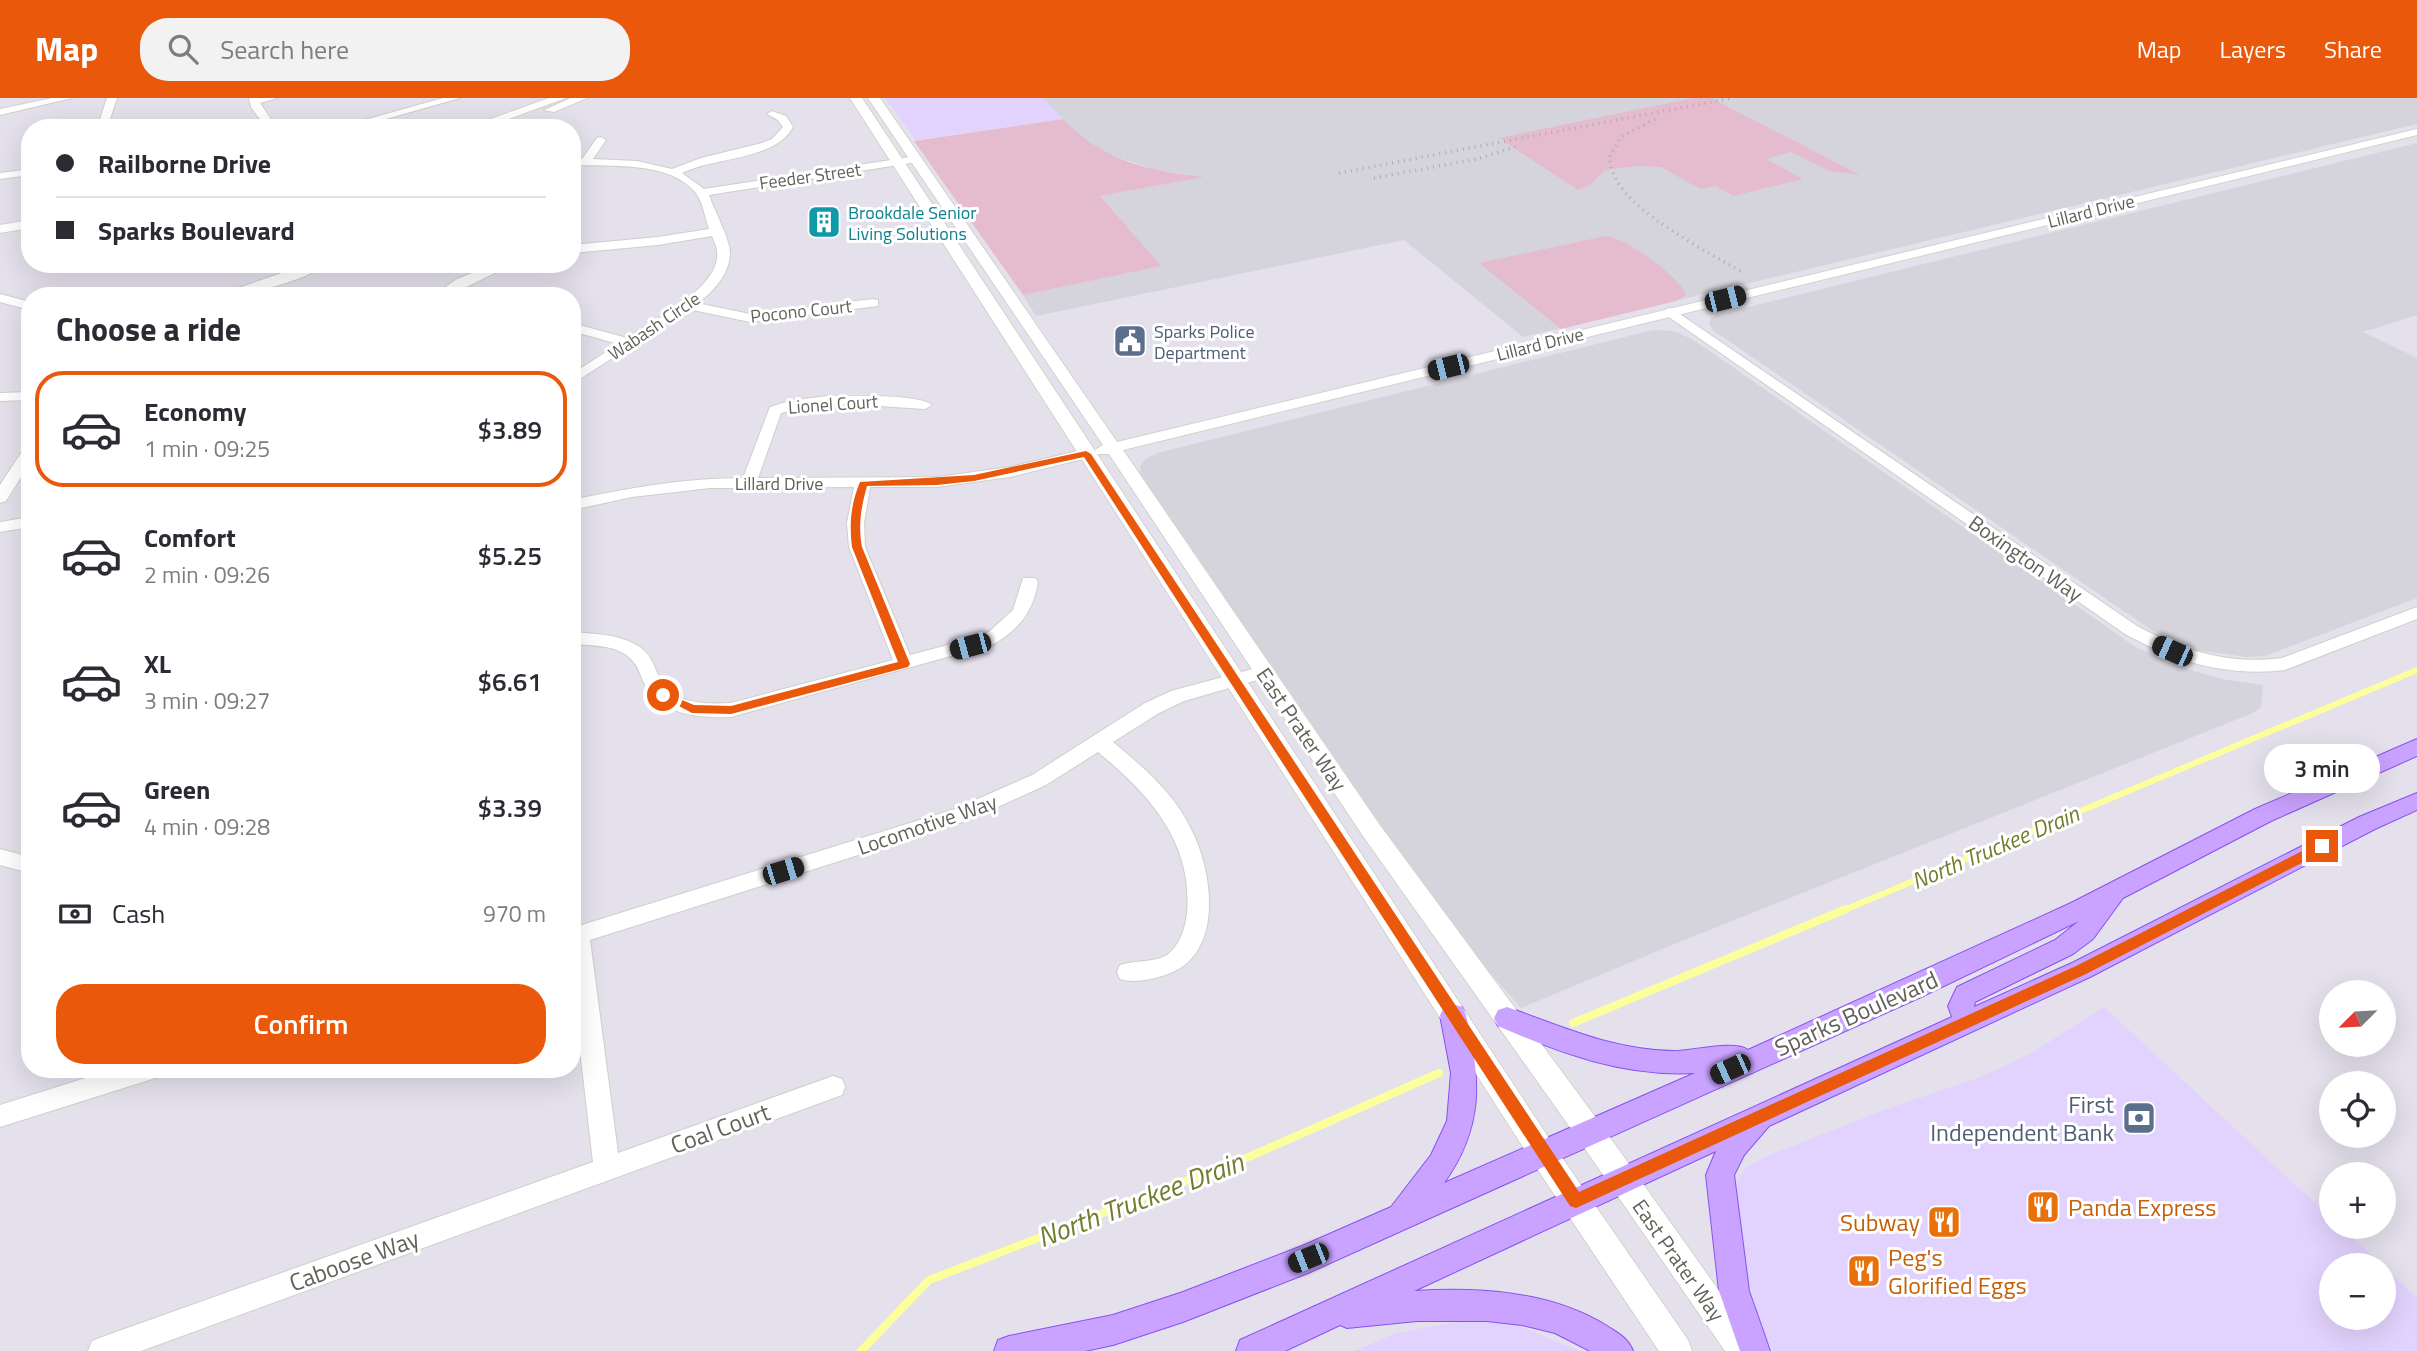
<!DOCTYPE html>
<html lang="en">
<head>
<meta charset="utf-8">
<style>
	:root { --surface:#fff; --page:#f2f2f3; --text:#2b2b33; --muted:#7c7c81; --line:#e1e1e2; --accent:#ea580c }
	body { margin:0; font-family:"Titillium Web",sans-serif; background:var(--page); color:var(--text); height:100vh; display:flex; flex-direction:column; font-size:26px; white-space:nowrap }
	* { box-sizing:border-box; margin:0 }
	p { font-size:23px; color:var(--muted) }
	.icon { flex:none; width:38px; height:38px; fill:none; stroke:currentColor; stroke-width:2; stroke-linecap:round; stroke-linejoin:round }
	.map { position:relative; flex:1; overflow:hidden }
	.sheet { position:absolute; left:21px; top:189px; width:560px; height:791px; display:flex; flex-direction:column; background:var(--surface); border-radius:28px; box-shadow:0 7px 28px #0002 }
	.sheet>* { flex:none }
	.banner { position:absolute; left:21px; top:21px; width:560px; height:154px; border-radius:28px; box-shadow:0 7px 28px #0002; display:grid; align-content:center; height:154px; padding:0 35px; background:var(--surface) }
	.needle { width:46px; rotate:246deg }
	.tools { position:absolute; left:2319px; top:882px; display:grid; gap:14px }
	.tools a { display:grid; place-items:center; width:77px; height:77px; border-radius:50%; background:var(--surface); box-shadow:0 7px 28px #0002; font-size:35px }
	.end { position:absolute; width:32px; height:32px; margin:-16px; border:9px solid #ea580c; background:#fff; box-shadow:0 0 0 4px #fff }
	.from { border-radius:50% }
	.bubble { position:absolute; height:49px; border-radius:24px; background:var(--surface); box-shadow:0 7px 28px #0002; font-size:23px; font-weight:600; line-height:49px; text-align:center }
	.car { position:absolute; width:21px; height:42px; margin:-21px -10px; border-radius:9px; box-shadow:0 0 5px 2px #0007; background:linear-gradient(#222 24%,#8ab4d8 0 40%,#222 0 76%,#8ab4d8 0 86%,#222 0) }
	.banner b { display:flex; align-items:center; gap:24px; height:66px; font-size:26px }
	.banner b+b { border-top:2px solid var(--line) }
	.banner i { width:18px; height:18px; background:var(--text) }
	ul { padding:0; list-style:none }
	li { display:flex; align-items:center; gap:21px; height:116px; margin:0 14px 10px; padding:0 21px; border:4px solid transparent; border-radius:28px }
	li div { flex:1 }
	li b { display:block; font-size:26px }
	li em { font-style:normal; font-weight:600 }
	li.active { border-color:var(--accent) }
	li>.icon { width:63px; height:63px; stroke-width:1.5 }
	h2 { padding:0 35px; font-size:32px; line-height:84px }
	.pay { display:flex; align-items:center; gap:18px; height:77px; padding:0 35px; font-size:26px }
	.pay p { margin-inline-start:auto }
	.action { display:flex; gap:14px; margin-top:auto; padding:14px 35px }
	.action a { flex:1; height:80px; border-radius:28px; background:var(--accent); color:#fff; font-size:28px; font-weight:600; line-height:80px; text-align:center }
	header { display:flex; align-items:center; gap:42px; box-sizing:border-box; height:98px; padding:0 35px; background:var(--accent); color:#fff }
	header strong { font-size:33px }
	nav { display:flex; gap:38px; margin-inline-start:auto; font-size:24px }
	.search { width:490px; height:63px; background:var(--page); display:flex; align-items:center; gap:18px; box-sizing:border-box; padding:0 24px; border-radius:28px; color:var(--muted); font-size:26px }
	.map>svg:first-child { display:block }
	.commercial { fill:#e2d3fe }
	.industrial { fill:#d5d3db }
	.green { fill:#e5bccd }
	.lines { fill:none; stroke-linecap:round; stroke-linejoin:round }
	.stream-far1 { stroke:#fdff9d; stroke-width:6 }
	.stream { stroke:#fdff9d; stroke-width:8 }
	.street-casing { stroke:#ced0c9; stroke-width:2 }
	.secondary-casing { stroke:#d2d4cb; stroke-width:2 }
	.primary-casing { stroke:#8453f2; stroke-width:2 }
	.street { fill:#fff; fill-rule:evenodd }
	.secondary { fill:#fff; fill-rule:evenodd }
	.primary { fill:#caa2ff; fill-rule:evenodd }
	.rail { stroke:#adadac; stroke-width:3.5; stroke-dasharray:1 5; stroke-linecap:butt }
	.route { fill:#ea580c }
	.labels { text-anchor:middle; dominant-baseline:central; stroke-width:6; stroke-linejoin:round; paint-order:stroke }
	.far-street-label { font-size:18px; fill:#606159; stroke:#fff }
	.far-culture-label { font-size:18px; fill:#0d838f; stroke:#fff; text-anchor:start }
	.far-service-label { font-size:18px; fill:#4e5e75; stroke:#fff; text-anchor:start }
	.street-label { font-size:21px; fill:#606159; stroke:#fff }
	.water-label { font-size:23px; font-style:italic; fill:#747c2d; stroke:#fff }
	.near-street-label { font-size:24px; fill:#606159; stroke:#fff }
	.near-service-label { font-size:24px; fill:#4e5e75; stroke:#fff; text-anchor:end }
	.near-food-label { font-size:24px; fill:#c56008; stroke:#fff; text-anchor:start }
	.near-water-label { font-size:28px; font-style:italic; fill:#747c2d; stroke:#fff }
</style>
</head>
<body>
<header>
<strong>Map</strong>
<div class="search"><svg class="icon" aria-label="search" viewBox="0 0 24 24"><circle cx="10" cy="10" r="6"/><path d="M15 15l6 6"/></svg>Search here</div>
<nav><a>Map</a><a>Layers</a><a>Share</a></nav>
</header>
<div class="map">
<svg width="2417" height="1253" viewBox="0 0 2417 1253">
	<rect width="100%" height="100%" fill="#e4e0ec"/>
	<!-- commercial -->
	<path class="commercial" d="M 885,0 L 1043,0 L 1063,21 L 916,42 Z
		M 2104,909 L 2331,1120 L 2331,1129 L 2341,1129 L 2382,1167 L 2331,1167 L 2331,1220 L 2384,1220 L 2384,1169 L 2417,1200 L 2417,1253 L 1773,1253 L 1761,1229 L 1740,1148 L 1735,1085 L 1747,1069 L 1767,1058 L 1887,1011 L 1978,980 L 2030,956 Z
		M 1456,1224 L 1512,1225 L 1580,1253 L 1355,1253 L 1396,1235 Z"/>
	<!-- industrial -->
	<path class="industrial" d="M 1043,0 L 2417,0 L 2417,26 L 1523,239 L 1404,142 L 1036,218 L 1023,197 L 1160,168 L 1100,98 L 1201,79 L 1156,72 L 1105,55 L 1082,41 Z
		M 2417,45 L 2417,217 L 2363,234 L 2417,260 L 2417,500 L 2265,558 L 2246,559 L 2198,552 L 2153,533 L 1714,233 L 1709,226 L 1711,221 L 1716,217 Z
		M 1653,232 L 1673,233 L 1692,241 L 2137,550 L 2190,572 L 2221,581 L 2263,587 L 2261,609 L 2253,615 L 1672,847 L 1521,910 L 1485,869 L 1394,746 L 1148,387 L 1141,377 L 1140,369 L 1145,361 L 1161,354 Z"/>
	<!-- green -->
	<path class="green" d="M 1694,0 L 1711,0 L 1860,77 L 1830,73 L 1791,54 L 1766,61 L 1803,81 L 1733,98 L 1716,88 L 1700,91 L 1661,69 L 1638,68 L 1605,72 L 1590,87 L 1578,92 L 1499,40 Z
		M 1063,21 C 1103,63 1148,73 1204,79 L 1100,98 L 1161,168 L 1023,197 L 914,43 Z
		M 1606,138 C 1624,139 1682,180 1686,197 L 1676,203 L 1561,231 L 1479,165 Z"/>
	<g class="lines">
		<!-- stream-far1 -->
		<path class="stream-far1" d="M 1842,813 L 2417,572"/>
		<!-- stream -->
		<path class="stream" d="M 1573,925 L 1846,811
			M 861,1253 L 929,1182 L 1251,1058 L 1439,975"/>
		<defs>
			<path id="street" d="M 52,0 L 72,0 L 0,17 L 0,11 Z
				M 107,0 L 117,0 L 107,30 L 97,30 Z
				M 249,0 L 277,0 L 260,5 L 277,30 L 266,30 L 251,9 Z
				M 443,0 L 460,0 L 354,30 L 336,30 Z
				M 772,13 L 786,18 L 793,29 C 776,62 714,59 682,75 L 704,91 L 917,58 L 923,61 L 917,64 L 709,97 C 714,112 730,141 730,155 C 730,175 713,195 697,205 L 750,216 L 873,201 L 878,202 L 878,208 L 750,224 L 688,211 L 572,286 L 572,276 L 618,246 L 572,233 L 572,225 L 627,240 C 653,223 722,189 717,153 C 717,148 713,142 712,138 L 658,147 L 572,155 L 572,147 L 658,139 L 709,131 C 705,120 703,104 696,95 C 669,62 610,69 572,67 L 572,61 L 582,61 L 597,40 L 601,39 L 606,42 L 593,61 L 637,63 L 672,71 L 701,60 L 762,45 L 772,41 L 783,29 L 778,22 L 767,16 Z
				M 30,71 L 30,77 L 0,81 L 0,75 Z
				M 308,166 L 326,166 C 305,184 242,198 215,198 Z
				M 495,166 L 513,166 L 448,198 L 432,198 L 457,181 Z
				M 0,196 L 30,204 L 30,212 L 0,204 Z
				M 1671,210 L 2137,528 C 2184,553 2229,567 2282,560 L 2417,509 L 2417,521 L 2285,572 C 2227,579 2176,564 2125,536 L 1666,217 L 1666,211 Z
				M 30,294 L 30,302 L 0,303 L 0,295 Z
				M 827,298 C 847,298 920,296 932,307 L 925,311 L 848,306 L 807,309 L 781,315 L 758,380 L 937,379 L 1010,369 L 1086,351 L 1091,353 L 1094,356 L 1091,359 L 1010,379 L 937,389 L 870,389 L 864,425 L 865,449 L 910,557 L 982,538 L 991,532 L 1013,512 L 1023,480 L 1035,480 L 1038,484 C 1033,514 1020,530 994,546 L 731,619 C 701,620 664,618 646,589 C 641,580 639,568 630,560 C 615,546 592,548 572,546 L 572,534 C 595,536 622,536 641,550 C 652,558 655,571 661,583 C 676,607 706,606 731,605 L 893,562 L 849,449 L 847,425 L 854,389 L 710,390 L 632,399 L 572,412 L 572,402 C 629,390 685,380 743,380 L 770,309 L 789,303 Z
				M 30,347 L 30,365 L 6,403 L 0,405 L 0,387 L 25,349 Z
				M 30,419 L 30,429 L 0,434 L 0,424 Z
				M 1264,568 L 1271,570 L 1273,574 L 1271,578 L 1184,603 L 1159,615 L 1113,644 C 1143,669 1174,695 1191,731 C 1214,776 1225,861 1162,878 C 1149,882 1133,885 1120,881 L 1117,874 L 1120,867 C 1134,862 1154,865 1167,857 C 1180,847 1185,831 1187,815 C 1193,744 1149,696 1098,654 L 1046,687 L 969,722 L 590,842 L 618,1055 L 833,978 L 842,981 L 845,989 L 842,997 L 141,1253 L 88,1253 L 92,1243 L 102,1239 L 593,1064 L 572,883 L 572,830 L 955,711 L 1032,677 L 1145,605 L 1171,593 Z
				M 0,751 L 30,759 L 30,775 L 0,767 Z
				M 114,971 L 161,971 L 158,979 L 149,982 L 0,1029 L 0,1007 Z"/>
			<path id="secondary" d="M 549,0 L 566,0 L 484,30 L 466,30 Z
				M 571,0 L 587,0 L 554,14 L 544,12 Z
				M 850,0 L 862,0 L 1552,1045 L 1688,1242 L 1692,1253 L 1659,1253 L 1532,1063 Z
				M 868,0 L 880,0 L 1117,344 L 2417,31 L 2417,37 L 1123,352 L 1379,726 L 1599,1024 L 1754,1242 L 1758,1253 L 1725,1253 L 1579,1042 L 1363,738 L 1109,356 L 1097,356 L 1095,352 L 1103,347 Z
				M 30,122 L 30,130 L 0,135 L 0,127 Z"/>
			<path id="primary" d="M 2417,641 L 2417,658 L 2271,723 L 2123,800 L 2093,841 L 2073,856 L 1975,904 L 1974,909 L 2072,865 L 2359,719 L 2417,695 L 2417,712 L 2375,731 L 2090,879 L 1769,1028 L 1744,1057 L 1734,1077 L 1749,1193 L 1770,1253 L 1740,1253 L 1719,1193 L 1706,1077 L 1716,1053 L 1414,1193 C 1479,1189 1550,1193 1607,1228 C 1619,1236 1628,1240 1633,1253 L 1590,1253 L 1555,1235 L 1522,1227 L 1487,1223 L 1417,1223 L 1347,1230 L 1340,1227 L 1285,1253 L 1236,1253 L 1240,1242 L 1952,919 L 1948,908 L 1957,889 L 2055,842 L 2079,823 L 1921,899 L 1308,1175 L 1183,1224 L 1113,1247 L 1085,1253 L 994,1253 L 998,1242 L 1009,1238 L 1113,1217 L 1183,1194 L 1302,1148 L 1391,1109 L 1431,1057 L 1447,1023 L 1451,975 L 1440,917 L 1444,909 L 1453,906 L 1462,909 L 1466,917 C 1481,981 1484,1029 1444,1085 L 1695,975 C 1625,979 1562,956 1498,928 L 1494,920 L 1498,912 L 1507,909 C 1563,929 1613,952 1674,953 C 1693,953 1735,942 1748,952 L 2071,805 L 2255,711 Z"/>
		</defs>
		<!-- street casing -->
		<use href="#street" class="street-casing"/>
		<!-- secondary casing -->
		<use href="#secondary" class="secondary-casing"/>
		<!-- primary casing -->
		<use href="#primary" class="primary-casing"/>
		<!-- street -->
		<use href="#street" class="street"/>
		<!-- secondary -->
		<use href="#secondary" class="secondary"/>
		<!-- primary -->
		<use href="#primary" class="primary"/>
		<!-- rail -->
		<path class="rail" d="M 1655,21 L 1621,39 L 1609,60 C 1611,66 1612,74 1616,81 C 1633,116 1708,154 1742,174
			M 1339,75 L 1732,0
			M 1374,80 L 1477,61 L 1518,48"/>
	</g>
	<!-- route -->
	<path class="route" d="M 1086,353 L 1091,356 L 1579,1094 L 2076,868 L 2318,745 L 2322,743 L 2328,748 L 2327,752 L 2086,876 L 1576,1110 L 1570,1108 L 1084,359 L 974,383 L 937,387 L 867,388 C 861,410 858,427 862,449 L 910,566 L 908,569 L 731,616 L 692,615 L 658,597 L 663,594 L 694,607 L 731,608 L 898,564 L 852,449 C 849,426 851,405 860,384 L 974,377 Z"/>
	<!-- icons -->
	<defs>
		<symbol id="building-square" viewBox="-11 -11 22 22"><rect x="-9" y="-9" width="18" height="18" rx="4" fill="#0f9aa8" stroke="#fff"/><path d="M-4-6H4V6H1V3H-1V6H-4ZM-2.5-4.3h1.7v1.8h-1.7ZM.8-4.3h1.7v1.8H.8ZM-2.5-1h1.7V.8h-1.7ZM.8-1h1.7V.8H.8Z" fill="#fff"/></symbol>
		<symbol id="civic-square" viewBox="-11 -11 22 22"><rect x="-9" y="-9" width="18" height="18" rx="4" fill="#5c6f8a" stroke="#fff"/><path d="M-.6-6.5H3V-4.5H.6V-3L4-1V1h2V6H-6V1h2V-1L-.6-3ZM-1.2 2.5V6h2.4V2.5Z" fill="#fff"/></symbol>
		<symbol id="bank-square" viewBox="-11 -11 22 22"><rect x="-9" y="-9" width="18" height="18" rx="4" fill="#5c6f8a" stroke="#fff"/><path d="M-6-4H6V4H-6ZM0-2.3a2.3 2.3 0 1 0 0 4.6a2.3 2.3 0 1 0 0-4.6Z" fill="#fff"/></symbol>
		<symbol id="restaurant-square" viewBox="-11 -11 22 22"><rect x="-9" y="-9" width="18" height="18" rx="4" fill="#e8710a" stroke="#fff"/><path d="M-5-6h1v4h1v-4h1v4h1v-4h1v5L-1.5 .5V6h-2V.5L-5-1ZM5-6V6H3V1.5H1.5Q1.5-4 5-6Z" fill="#fff"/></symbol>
	</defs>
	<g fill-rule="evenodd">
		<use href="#building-square" x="805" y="105" width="38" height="38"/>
		<use href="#civic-square" x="1111" y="224" width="38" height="38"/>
		<use href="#bank-square" x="2120" y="1001" width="38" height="38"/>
		<use href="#restaurant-square" x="2024" y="1090" width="38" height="38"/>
		<use href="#restaurant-square" x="1925" y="1105" width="38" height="38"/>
		<use href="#restaurant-square" x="1845" y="1154" width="38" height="38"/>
	</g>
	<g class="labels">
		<!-- far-street labels -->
		<g class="far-street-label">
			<text transform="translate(810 78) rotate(-8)">Feeder Street</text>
			<text transform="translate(2091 113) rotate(-14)">Lillard Drive</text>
			<text transform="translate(801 213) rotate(-6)">Pocono Court</text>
			<text transform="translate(654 228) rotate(-34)">Wabash Circle</text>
			<text transform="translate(1540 246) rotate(-14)">Lillard Drive</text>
			<text transform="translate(833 306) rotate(-4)">Lionel Court</text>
			<text x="779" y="385">Lillard Drive</text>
		</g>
		<!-- far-culture labels -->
		<g class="far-culture-label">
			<text x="848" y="114">Brookdale Senior<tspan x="848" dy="21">Living Solutions</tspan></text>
		</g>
		<!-- far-service labels -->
		<g class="far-service-label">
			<text x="1154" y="233">Sparks Police<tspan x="1154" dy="21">Department</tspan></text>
		</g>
		<!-- street labels -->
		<g class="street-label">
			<text transform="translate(2026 460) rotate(35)">Boxington Way</text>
			<text transform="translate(1302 631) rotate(56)">East Prater Way</text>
			<text transform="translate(927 726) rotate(-19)">Locomotive Way</text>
			<text transform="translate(1679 1162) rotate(55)">East Prater Way</text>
		</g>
		<!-- water labels -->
		<g class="water-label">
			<text transform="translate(1995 749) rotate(-23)">North Truckee Drain</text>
		</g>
		<!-- near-street labels -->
		<g class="near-street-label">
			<text transform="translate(1856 915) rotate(-24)">Sparks Boulevard</text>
			<text transform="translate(720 1030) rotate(-20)">Coal Court</text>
			<text transform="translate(354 1162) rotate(-20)">Caboose Way</text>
		</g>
		<!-- near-service labels -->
		<g class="near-service-label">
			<text x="2114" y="1006">First<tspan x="2114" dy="28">Independent Bank</tspan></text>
		</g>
		<!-- near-food labels -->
		<g class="near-food-label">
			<text x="2068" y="1109">Panda Express</text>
			<text x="1920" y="1124" text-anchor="end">Subway</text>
			<text x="1888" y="1159">Peg's<tspan x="1888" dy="28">Glorified Eggs</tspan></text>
		</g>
		<!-- near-water labels -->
		<g class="near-water-label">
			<text transform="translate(1140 1101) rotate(-21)">North Truckee Drain</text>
		</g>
	</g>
</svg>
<div class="tools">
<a><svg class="needle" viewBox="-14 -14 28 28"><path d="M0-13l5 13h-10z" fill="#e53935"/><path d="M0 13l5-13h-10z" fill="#7c7c81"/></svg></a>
<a><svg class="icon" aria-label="locate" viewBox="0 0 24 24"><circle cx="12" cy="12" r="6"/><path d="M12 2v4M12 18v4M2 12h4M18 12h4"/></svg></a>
<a>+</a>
<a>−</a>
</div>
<i class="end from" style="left:663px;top:597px"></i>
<i class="end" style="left:2322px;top:748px"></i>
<div class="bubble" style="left:2264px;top:646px;width:116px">3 min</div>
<i class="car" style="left:1725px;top:201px;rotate:76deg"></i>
<i class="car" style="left:1448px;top:269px;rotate:256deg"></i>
<i class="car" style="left:970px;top:548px;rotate:255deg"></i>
<i class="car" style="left:2172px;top:553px;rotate:294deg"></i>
<i class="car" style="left:783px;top:773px;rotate:73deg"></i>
<i class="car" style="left:1730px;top:971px;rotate:246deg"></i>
<i class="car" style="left:1308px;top:1160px;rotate:248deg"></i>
<div class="banner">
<b><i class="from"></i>Railborne Drive</b>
<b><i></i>Sparks Boulevard</b>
</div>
<section class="sheet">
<h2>Choose a ride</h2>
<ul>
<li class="active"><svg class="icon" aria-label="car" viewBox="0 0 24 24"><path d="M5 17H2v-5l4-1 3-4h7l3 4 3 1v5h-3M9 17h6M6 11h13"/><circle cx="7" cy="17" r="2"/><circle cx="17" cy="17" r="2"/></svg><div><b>Economy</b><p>1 min · 09:25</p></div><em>$3.89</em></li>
<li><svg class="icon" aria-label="car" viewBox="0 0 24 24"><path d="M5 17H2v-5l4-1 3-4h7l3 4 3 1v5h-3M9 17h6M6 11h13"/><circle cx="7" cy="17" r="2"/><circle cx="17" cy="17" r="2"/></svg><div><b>Comfort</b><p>2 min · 09:26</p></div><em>$5.25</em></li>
<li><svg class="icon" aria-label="car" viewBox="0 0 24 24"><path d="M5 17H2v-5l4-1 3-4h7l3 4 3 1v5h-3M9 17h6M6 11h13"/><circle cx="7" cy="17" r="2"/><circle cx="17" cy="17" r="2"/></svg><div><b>XL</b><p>3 min · 09:27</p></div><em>$6.61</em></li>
<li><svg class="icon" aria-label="car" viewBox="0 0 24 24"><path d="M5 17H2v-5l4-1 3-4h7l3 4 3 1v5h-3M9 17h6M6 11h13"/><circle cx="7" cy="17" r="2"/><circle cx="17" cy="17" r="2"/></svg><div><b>Green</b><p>4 min · 09:28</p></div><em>$3.39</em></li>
</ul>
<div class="pay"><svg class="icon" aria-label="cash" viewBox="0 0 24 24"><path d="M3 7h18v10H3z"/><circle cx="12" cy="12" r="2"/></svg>Cash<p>970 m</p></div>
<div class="action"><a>Confirm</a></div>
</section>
</div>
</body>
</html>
